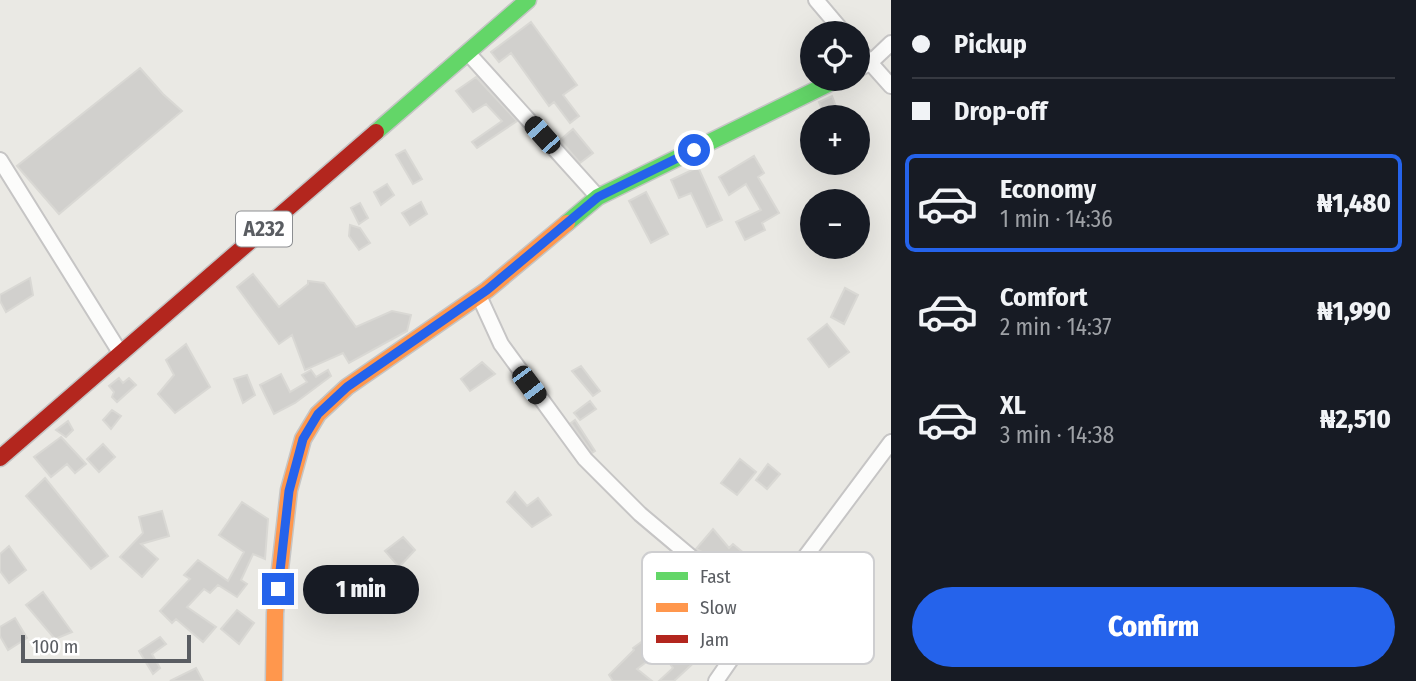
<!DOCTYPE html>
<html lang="en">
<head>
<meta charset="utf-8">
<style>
	:root { --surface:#171b24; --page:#242831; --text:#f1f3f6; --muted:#9ea1a6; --line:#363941; --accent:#2563eb }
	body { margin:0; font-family:"Fira Sans Condensed",sans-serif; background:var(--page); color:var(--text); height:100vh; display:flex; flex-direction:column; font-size:26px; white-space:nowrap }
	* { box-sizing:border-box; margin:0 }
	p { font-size:23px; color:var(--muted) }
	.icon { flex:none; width:38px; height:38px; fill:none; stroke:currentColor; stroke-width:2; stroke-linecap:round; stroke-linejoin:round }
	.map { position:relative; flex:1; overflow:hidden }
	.drawer { display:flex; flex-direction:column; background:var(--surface); width:525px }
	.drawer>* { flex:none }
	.hud { display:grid; align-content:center; height:154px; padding:0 21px; background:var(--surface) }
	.tools { position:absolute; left:800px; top:21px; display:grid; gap:14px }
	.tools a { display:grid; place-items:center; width:70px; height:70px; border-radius:50%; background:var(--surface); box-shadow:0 7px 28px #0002; font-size:35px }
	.scale { position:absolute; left:21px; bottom:18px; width:170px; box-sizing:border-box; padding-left:7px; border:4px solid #5a5d62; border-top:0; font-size:19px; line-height:24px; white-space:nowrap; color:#5a5d62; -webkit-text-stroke:5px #fff; paint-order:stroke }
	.end { position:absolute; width:32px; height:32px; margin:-16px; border:9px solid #2563eb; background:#fff; box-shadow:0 0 0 4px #fff }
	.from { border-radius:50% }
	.bubble { position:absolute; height:49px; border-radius:24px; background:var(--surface); box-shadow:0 7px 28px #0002; font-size:23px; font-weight:800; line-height:49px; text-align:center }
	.car { position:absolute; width:21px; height:42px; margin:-21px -10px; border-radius:9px; box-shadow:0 0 5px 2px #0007; background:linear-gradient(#222 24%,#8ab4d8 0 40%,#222 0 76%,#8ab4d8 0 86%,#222 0) }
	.hud b { display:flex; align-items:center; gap:24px; height:66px; font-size:26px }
	.hud b+b { border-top:2px solid var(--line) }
	.hud i { width:18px; height:18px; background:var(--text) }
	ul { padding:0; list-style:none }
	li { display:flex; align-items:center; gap:21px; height:98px; margin:0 14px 10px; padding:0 7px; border:4px solid transparent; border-radius:10px }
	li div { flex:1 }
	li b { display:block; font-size:26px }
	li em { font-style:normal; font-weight:800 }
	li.active { border-color:var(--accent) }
	li>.icon { width:63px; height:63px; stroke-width:1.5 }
	.action { display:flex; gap:14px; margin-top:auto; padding:14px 21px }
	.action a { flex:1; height:80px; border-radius:42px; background:var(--accent); color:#fff; font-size:28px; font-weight:800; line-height:80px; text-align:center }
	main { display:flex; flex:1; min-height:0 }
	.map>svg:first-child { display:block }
	.building { fill:#d1d0cd; stroke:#d9d8d4; stroke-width:2 }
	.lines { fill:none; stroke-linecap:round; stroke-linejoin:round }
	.street-casing { stroke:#c6c5c5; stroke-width:18 }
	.fast-casing { stroke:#c5c5c5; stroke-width:19 }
	.slow-casing { stroke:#c5c5c5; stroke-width:19 }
	.jam-casing { stroke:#c5c5c5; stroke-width:19 }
	.street { stroke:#fcfcfb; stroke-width:14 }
	.fast { stroke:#63d668; stroke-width:16 }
	.slow { stroke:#ff974d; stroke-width:16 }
	.jam { stroke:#b3261e; stroke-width:16 }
	.route { stroke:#2563eb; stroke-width:9 }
	.labels { text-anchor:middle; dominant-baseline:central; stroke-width:7; stroke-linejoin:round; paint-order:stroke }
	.shield { fill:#fff; stroke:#8c8e91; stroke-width:2 }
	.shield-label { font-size:21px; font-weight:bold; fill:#5a5d62 }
	.key { fill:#fff; stroke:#ceced0; stroke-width:2 }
	.key-label { font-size:19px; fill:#5a5d62 }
</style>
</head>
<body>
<main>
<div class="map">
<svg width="891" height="681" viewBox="0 0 891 681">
	<rect width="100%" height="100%" fill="#eae9e4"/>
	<!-- building -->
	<path class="building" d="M 531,22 L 577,85 L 563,95 L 579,116 L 570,123 L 554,102 L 549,106 L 511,53 L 499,62 L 491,52 Z
		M 140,68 L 163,94 L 182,111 L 59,214 L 17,166 Z
		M 476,77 L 517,121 L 477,148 L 472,142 L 502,121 L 486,104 L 473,112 L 456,91 Z
		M 832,96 L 840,117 L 825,117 L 819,102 Z
		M 573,129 L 593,153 L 580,163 L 560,140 Z
		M 405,150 L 422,179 L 413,184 L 396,155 Z
		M 754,156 L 764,173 L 758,177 L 779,213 L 762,223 L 765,230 L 745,240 L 736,222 L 761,210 L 746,184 L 729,195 L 719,177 Z
		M 698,167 L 722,220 L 707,227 L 691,193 L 679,198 L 671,180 Z
		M 387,184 L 394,195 L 381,205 L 374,192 Z
		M 646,192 L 668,234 L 651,243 L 629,201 Z
		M 421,202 L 427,214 L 410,225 L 402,213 Z
		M 360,203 L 368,218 L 359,224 L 351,208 Z
		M 350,225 L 360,228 L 370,243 L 359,250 L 349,236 Z
		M 253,274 L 279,307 L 308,284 L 308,281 L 324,283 L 356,327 L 392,311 L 411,315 L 407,331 L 349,363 L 343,353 L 305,370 L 292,335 L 279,344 L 237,287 Z
		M 30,278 L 33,295 L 6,312 L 0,301 L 0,295 Z
		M 845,288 L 858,295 L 844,324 L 831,317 Z
		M 827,324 L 849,352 L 829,367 L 808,339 Z
		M 186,344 L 210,387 L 175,413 L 158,394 L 174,375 L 166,360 Z
		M 482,362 L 495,374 L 470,391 L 461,379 Z
		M 581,366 L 600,391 L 593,396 L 572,371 Z
		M 311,370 L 316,377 L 328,370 L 331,376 L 295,403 L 274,414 L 260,385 L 281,374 L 290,392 L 307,382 L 302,375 Z
		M 247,375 L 255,395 L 243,403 L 234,379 Z
		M 119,378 L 123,383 L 129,378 L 136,385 L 117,402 L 112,397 L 114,392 L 109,386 Z
		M 590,401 L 596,409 L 580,420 L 574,413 Z
		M 112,410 L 121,416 L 111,429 L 103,420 Z
		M 575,420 L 595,451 L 592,453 L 571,423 Z
		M 68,421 L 73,430 L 66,437 L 56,430 Z
		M 61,437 L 86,464 L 75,473 L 67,464 L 51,477 L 34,457 Z
		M 103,444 L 115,457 L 99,472 L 87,459 Z
		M 740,459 L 756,472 L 737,495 L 721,483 Z
		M 768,464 L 780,474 L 767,489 L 756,480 Z
		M 45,478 L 108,556 L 91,569 L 26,496 Z
		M 515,492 L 527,506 L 538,498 L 551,515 L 532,527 L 507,502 Z
		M 242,502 L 268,519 L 265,559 L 253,554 L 241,580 L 247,584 L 237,597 L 218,585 L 210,593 L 204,589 L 187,607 L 216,627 L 203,642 L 176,619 L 172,623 L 160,611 L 190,579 L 184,575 L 198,560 L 228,581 L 244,552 L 219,535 Z
		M 162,511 L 169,536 L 141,544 L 158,559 L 142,577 L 120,557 L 143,533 L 139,517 Z
		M 713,529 L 729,548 L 733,544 L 751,559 L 738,580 L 716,564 L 719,561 L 696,549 Z
		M 403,537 L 415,550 L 399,567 L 385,551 Z
		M 9,546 L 26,570 L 9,583 L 0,571 L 0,554 Z
		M 43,592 L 72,632 L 55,639 L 26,605 Z
		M 237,610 L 254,623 L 239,644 L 221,629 Z
		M 15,618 L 27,638 L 8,650 L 0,636 L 0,627 Z
		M 160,637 L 166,644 L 152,654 L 160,668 L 153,674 L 139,651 Z
		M 647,638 L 657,654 L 637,669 L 652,681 L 613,681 L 609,675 L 634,650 L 633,648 Z
		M 688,648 L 700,657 L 674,681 L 659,681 L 673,668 L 670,664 Z
		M 196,668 L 203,681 L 170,681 Z"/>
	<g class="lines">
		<defs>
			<path id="street" d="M 816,0 L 844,33
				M 858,49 L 891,86
				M 468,53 L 598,197
				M 858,69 L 870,63 L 891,43
				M 0,160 L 121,354
				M 479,296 L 501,344 L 585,459 L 640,514 L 761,616
				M 716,681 L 761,616 L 891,442"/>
			<path id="fast" d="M 376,132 L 528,0
				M 567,223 L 598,197 L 838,79"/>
			<path id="slow" d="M 274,681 L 275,613 L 289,490 L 303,439 L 318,414 L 347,387 L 487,290 L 567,223"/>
			<path id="jam" d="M 0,458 L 376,132"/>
		</defs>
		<!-- street casing -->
		<use href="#street" class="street-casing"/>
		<!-- fast casing -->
		<use href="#fast" class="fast-casing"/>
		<!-- slow casing -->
		<use href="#slow" class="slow-casing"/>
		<!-- jam casing -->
		<use href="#jam" class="jam-casing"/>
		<!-- street -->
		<use href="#street" class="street"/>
		<!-- fast -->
		<use href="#fast" class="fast"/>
		<!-- slow -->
		<use href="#slow" class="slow"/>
		<!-- jam -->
		<use href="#jam" class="jam"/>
	</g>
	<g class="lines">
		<!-- route -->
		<path class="route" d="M 278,589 L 289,491 L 303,439 L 318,414 L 347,387 L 487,290 L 598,197 L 694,150"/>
	</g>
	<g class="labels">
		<!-- shield labels -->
		<rect class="shield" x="236" y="211.5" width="56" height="35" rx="5"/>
		<g class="shield-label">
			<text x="264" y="229">A232</text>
		</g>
	</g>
	<!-- legend -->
	<rect x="642" y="552" width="232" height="112" rx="10" class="key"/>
	<rect x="656" y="572" width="32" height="8" fill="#63d668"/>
	<rect x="656" y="603" width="32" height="9" fill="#ff974d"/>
	<rect x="656" y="635" width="32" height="8" fill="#b3261e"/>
	<g class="key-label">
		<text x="700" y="583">Fast</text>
		<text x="700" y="614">Slow</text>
		<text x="700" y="646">Jam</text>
	</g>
</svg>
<div class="tools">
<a><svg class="icon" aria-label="locate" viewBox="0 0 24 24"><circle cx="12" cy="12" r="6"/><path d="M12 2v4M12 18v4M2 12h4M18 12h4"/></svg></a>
<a>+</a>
<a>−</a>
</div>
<div class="scale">100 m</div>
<i class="end from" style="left:694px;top:150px"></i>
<i class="end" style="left:278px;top:589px"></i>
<div class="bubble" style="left:303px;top:565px;width:116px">1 min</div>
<i class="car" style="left:542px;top:135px;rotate:318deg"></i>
<i class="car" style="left:529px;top:385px;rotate:143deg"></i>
</div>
<section class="drawer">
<div class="hud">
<b><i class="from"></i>Pickup</b>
<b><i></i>Drop-off</b>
</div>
<ul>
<li class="active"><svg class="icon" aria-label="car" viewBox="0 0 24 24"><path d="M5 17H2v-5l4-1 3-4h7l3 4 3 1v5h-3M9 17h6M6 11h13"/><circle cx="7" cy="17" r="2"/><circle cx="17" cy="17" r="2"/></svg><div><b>Economy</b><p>1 min · 14:36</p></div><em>₦1,480</em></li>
<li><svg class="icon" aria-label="car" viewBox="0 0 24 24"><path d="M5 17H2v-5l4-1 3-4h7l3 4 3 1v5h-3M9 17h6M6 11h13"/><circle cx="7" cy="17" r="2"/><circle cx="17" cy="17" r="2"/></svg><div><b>Comfort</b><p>2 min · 14:37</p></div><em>₦1,990</em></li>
<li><svg class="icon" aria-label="car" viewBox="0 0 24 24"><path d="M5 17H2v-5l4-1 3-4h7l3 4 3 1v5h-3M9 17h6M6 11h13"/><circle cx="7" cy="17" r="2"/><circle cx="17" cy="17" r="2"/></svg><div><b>XL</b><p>3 min · 14:38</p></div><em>₦2,510</em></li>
</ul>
<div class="action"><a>Confirm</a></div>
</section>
</main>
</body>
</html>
